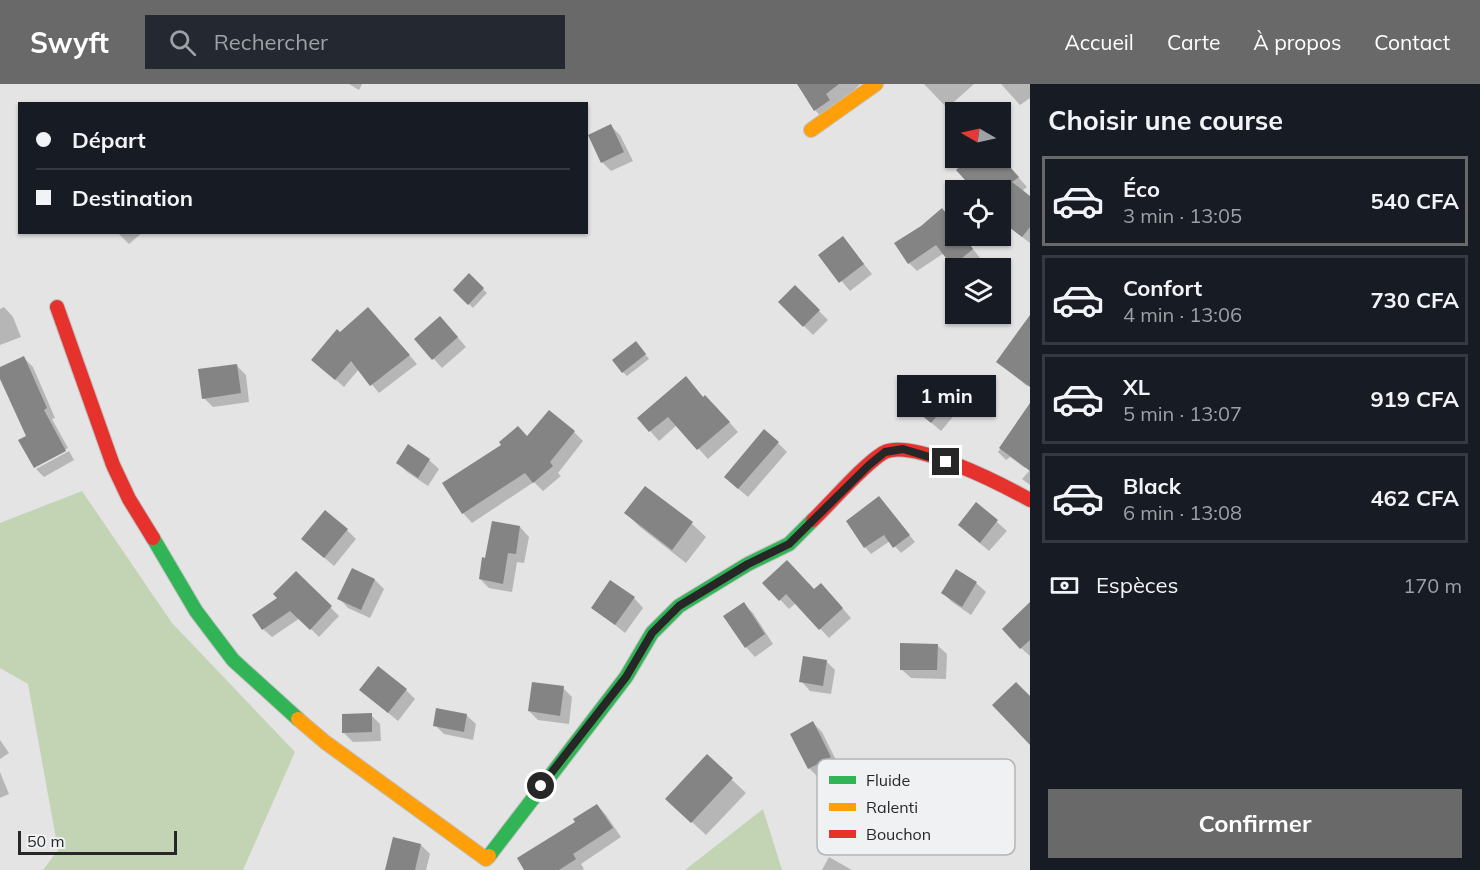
<!DOCTYPE html>
<html lang="fr">
<head>
<meta charset="utf-8">
<style>
	:root { --surface:#171b24; --page:#242831; --text:#f1f3f6; --muted:#9ea1a6; --line:#363941; --accent:#69696a }
	body { margin:0; font-family:Mulish,sans-serif; background:var(--page); color:var(--text); height:100vh; display:flex; flex-direction:column; font-size:22px; white-space:nowrap }
	* { box-sizing:border-box; margin:0 }
	p { font-size:20px; color:var(--muted) }
	.icon { flex:none; width:33px; height:33px; fill:none; stroke:currentColor; stroke-width:2; stroke-linecap:round; stroke-linejoin:round }
	.map { position:relative; flex:1; overflow:hidden }
	.side { display:flex; flex-direction:column; background:var(--surface); width:450px }
	.side>* { flex:none }
	.banner { position:absolute; left:18px; top:18px; width:570px; height:132px; border-radius:0px; box-shadow:0 2px 4px #0004; display:grid; align-content:center; height:132px; padding:0 18px; background:var(--surface) }
	.needle { width:39px; rotate:279deg }
	.controls { position:absolute; left:945px; top:18px; display:grid; gap:12px }
	.controls a { display:grid; place-items:center; width:66px; height:66px; border-radius:0px; background:var(--surface); box-shadow:0 2px 4px #0004; font-size:30px }
	.scale { position:absolute; left:18px; bottom:15px; width:159px; box-sizing:border-box; padding-left:6px; border:3px solid #272728; border-top:0; font-size:16px; line-height:21px; white-space:nowrap; color:#272728; -webkit-text-stroke:4px #f0f1f2; paint-order:stroke }
	.end { position:absolute; width:27px; height:27px; margin:-14px; border:8px solid #272728; background:#fff; box-shadow:0 0 0 3px #fff }
	.from { border-radius:50% }
	.bubble { position:absolute; height:42px; border-radius:0px; background:var(--surface); box-shadow:0 2px 4px #0004; font-size:20px; font-weight:700; line-height:42px; text-align:center }
	.banner b { display:flex; align-items:center; gap:21px; height:57px; font-size:22px }
	.banner b+b { border-top:2px solid var(--line) }
	.banner i { width:15px; height:15px; background:var(--text) }
	ul { padding:0; list-style:none }
	li { display:flex; align-items:center; gap:18px; height:90px; margin:0 12px 9px; padding:0 6px; border:3px solid var(--line); border-radius:0px }
	li div { flex:1 }
	li b { display:block; font-size:22px }
	li em { font-style:normal; font-weight:700 }
	li.active { border-color:var(--accent) }
	li>.icon { width:54px; height:54px; stroke-width:1.5 }
	h2 { padding:0 18px; font-size:27px; line-height:72px }
	.pay { display:flex; align-items:center; gap:15px; height:66px; padding:0 18px; font-size:22px }
	.pay p { margin-inline-start:auto }
	.cta { display:flex; gap:12px; margin-top:auto; padding:12px 18px }
	.cta a { flex:1; height:69px; border-radius:0px; background:var(--accent); color:#fff; font-size:24px; font-weight:700; line-height:69px; text-align:center }
	header { display:flex; align-items:center; gap:36px; box-sizing:border-box; height:84px; padding:0 30px; background:var(--accent); color:#fff }
	header strong { font-size:28px }
	nav { display:flex; gap:33px; margin-inline-start:auto; font-size:21px }
	.search { width:420px; height:54px; background:var(--page); display:flex; align-items:center; gap:15px; box-sizing:border-box; padding:0 21px; border-radius:0px; color:var(--muted); font-size:22px }
	main { display:flex; flex:1; min-height:0 }
	.map>svg:first-child { display:block }
	.green { fill:#c3d4b5 }
	.shadow { fill:#0003 }
	.building { fill:#848484 }
	.lines { fill:none; stroke-linecap:round; stroke-linejoin:round }
	.fast-casing { stroke:#c1c1c1; stroke-width:16 }
	.slow-casing { stroke:#c1c1c1; stroke-width:16 }
	.jam-casing { stroke:#c1c1c1; stroke-width:16 }
	.fast { stroke:#30b455; stroke-width:14 }
	.slow { stroke:#ff9f0a; stroke-width:14 }
	.jam { stroke:#e5322d; stroke-width:14 }
	.route { stroke:#272728; stroke-width:8 }
	.key { fill:#f0f1f2; stroke:#b4b4b5; stroke-width:1.5 }
	.key-label { font-size:16px; fill:#272728 }
</style>
</head>
<body>
<header>
<strong>Swyft</strong>
<div class="search"><svg class="icon" aria-label="search" viewBox="0 0 24 24"><circle cx="10" cy="10" r="6"/><path d="M15 15l6 6"/></svg>Rechercher</div>
<nav><a>Accueil</a><a>Carte</a><a>À propos</a><a>Contact</a></nav>
</header>
<main>
<div class="map">
<svg width="1030" height="786" viewBox="0 0 1030 786">
	<rect width="100%" height="100%" fill="#e4e4e4"/>
	<!-- green -->
	<path class="green" d="M 82,407 L 172,539 L 295,668 L 243,786 L 43,786 L 58,766 L 28,600 L 0,584 L 0,439 Z
		M 763,725 L 782,786 L 685,786 Z"/>
	<!-- shadow -->
	<path class="shadow" d="M 349,0 L 362,0 L 359,6 Z
		M 799,0 L 860,0 L 824,36 L 815,26 Z
		M 924,0 L 974,0 L 947,24 Z
		M 1001,0 L 1030,0 L 1030,14 L 1020,21 Z
		M 611,42 L 620,51 L 633,77 L 611,87 L 602,78 Z
		M 1000,73 L 1027,103 L 1022,107 L 1030,114 L 1030,159 L 1008,142 L 1000,106 L 976,106 L 958,86 L 972,74 Z
		M 942,126 L 956,141 L 956,152 L 963,152 L 980,174 L 966,184 L 957,184 L 944,169 L 917,187 L 909,179 L 921,143 Z
		M 117,148 L 143,148 L 129,160 Z
		M 843,154 L 872,190 L 850,207 L 820,171 Z
		M 469,191 L 487,209 L 473,224 L 455,206 Z
		M 795,203 L 828,236 L 813,251 L 780,218 Z
		M 4,223 L 13,233 L 21,253 L 0,261 L 0,225 Z
		M 376,233 L 417,280 L 379,309 L 359,285 L 344,303 L 322,284 L 340,250 Z
		M 1030,233 L 1030,298 L 1027,302 L 998,278 Z
		M 449,243 L 466,263 L 442,284 L 416,255 Z
		M 640,263 L 649,275 L 627,292 L 623,288 Z
		M 24,274 L 33,283 L 55,334 L 52,335 L 68,364 L 36,382 L 36,384 L 20,356 L 27,352 L 0,291 L 0,285 Z
		M 237,282 L 246,291 L 249,318 L 213,323 L 204,314 Z
		M 942,296 L 966,317 L 941,347 L 927,335 Z
		M 704,314 L 715,322 L 738,348 L 708,375 L 677,341 L 659,357 L 639,334 Z
		M 1027,326 L 1030,329 L 1030,376 L 1025,384 L 1010,373 L 1006,376 L 998,368 Z
		M 574,348 L 583,357 L 558,389 L 561,392 L 543,407 L 534,398 L 472,439 L 463,429 L 444,400 L 528,354 Z
		M 778,359 L 787,368 L 748,413 L 735,402 Z
		M 408,362 L 429,376 L 439,385 L 428,402 L 407,388 L 398,379 Z
		M 69,367 L 74,376 L 44,393 L 36,385 Z
		M 1030,386 L 1030,401 L 1022,395 Z
		M 977,420 L 1007,447 L 989,467 L 969,450 Z
		M 885,421 L 915,458 L 901,469 L 890,457 L 871,470 L 865,463 Z
		M 626,429 L 692,440 L 706,453 L 686,479 L 640,443 Z
		M 520,443 L 529,453 L 524,479 L 517,478 L 512,508 L 489,504 L 480,495 Z
		M 347,446 L 356,455 L 334,482 L 313,464 Z
		M 353,486 L 375,496 L 384,505 L 370,534 L 348,524 L 339,514 Z
		M 296,489 L 339,532 L 319,553 L 300,534 L 272,553 L 263,545 Z
		M 764,499 L 830,510 L 851,534 L 829,554 L 796,519 L 789,525 Z
		M 976,499 L 986,508 L 971,531 L 952,518 L 943,509 Z
		M 634,514 L 643,524 L 625,549 L 593,523 Z
		M 744,520 L 753,529 L 773,560 L 755,573 L 746,563 Z
		M 1030,521 L 1030,572 L 1021,564 Z
		M 937,561 L 947,570 L 946,595 L 911,594 L 901,585 Z
		M 826,577 L 835,586 L 831,610 L 810,607 L 801,597 Z
		M 563,604 L 572,613 L 569,640 L 538,636 L 529,627 Z
		M 361,606 L 406,606 L 415,615 L 398,637 Z
		M 371,631 L 380,640 L 381,657 L 353,658 L 344,649 Z
		M 466,631 L 476,640 L 473,656 L 444,650 L 435,641 Z
		M 813,639 L 822,648 L 839,682 L 818,693 L 809,684 Z
		M 0,656 L 9,669 L 0,675 Z
		M 707,672 L 746,709 L 706,751 L 681,728 Z
		M 0,688 L 9,710 L 0,714 Z
		M 597,721 L 606,731 L 621,753 L 581,780 L 584,785 L 582,786 L 525,786 Z
		M 421,761 L 430,770 L 426,786 L 386,786 Z
		M 829,773 L 852,786 L 822,786 Z"/>
	<!-- building -->
	<path class="building" d="M 797,0 L 839,0 L 826,10 L 830,16 L 814,27 Z
		M 611,40 L 624,68 L 601,79 L 588,51 Z
		M 970,74 L 1002,74 L 1019,93 L 1012,98 L 1030,112 L 1030,143 L 1022,153 L 1000,136 L 1000,106 L 974,106 L 956,86 Z
		M 942,124 L 956,142 L 956,152 L 963,152 L 973,165 L 952,182 L 936,161 L 908,180 L 894,159 L 921,142 Z
		M 843,152 L 864,180 L 839,199 L 818,171 Z
		M 469,189 L 484,204 L 468,221 L 453,206 Z
		M 795,201 L 820,226 L 803,243 L 778,218 Z
		M 368,223 L 410,271 L 370,302 L 351,277 L 335,296 L 311,276 L 337,245 L 340,248 Z
		M 1030,231 L 1030,303 L 996,278 Z
		M 440,232 L 458,253 L 432,276 L 414,255 Z
		M 636,257 L 646,270 L 622,289 L 612,276 Z
		M 24,272 L 47,324 L 44,326 L 66,367 L 34,384 L 18,356 L 26,352 L 0,295 L 0,283 Z
		M 237,280 L 241,309 L 202,315 L 198,285 Z
		M 686,292 L 703,313 L 705,311 L 730,338 L 697,366 L 668,333 L 649,348 L 637,334 Z
		M 941,294 L 957,307 L 931,339 L 915,326 Z
		M 1030,319 L 1030,387 L 999,364 Z
		M 549,326 L 575,347 L 550,378 L 553,382 L 533,399 L 525,389 L 462,430 L 442,399 L 501,361 L 499,358 L 518,342 L 527,352 Z
		M 764,345 L 779,358 L 738,405 L 724,393 Z
		M 408,360 L 430,375 L 418,394 L 396,379 Z
		M 645,402 L 693,438 L 672,466 L 624,429 Z
		M 879,412 L 910,451 L 893,464 L 884,451 L 864,464 L 846,437 Z
		M 976,418 L 998,436 L 980,459 L 958,441 Z
		M 325,426 L 348,445 L 324,474 L 301,455 Z
		M 492,437 L 520,442 L 516,470 L 508,469 L 503,500 L 479,495 L 482,473 L 485,474 Z
		M 787,476 L 814,505 L 821,499 L 843,524 L 819,546 L 786,510 L 779,517 L 762,499 Z
		M 352,484 L 375,495 L 361,526 L 337,515 Z
		M 956,485 L 977,498 L 962,523 L 941,509 Z
		M 296,487 L 332,522 L 310,546 L 290,527 L 262,546 L 252,531 L 277,514 L 273,510 Z
		M 610,496 L 635,513 L 615,541 L 591,524 Z
		M 744,518 L 765,550 L 745,564 L 723,532 Z
		M 1030,518 L 1030,556 L 1020,565 L 1002,545 Z
		M 900,559 L 938,560 L 937,586 L 900,586 Z
		M 803,572 L 827,576 L 823,602 L 799,598 Z
		M 378,582 L 407,605 L 388,629 L 359,606 Z
		M 532,598 L 564,602 L 560,632 L 528,627 Z
		M 1016,598 L 1030,612 L 1030,661 L 992,621 Z
		M 436,624 L 467,630 L 464,648 L 433,642 Z
		M 372,629 L 372,648 L 342,649 L 342,630 Z
		M 813,637 L 831,673 L 808,685 L 790,650 Z
		M 707,670 L 733,694 L 691,739 L 665,715 Z
		M 597,720 L 613,744 L 573,770 L 576,775 L 559,786 L 524,786 L 517,774 L 575,738 L 573,735 Z
		M 393,753 L 421,760 L 415,786 L 385,786 Z"/>
	<g class="lines">
		<defs>
			<path id="fast" d="M 153,454 L 196,527 L 233,576 L 298,635
				M 489,772 L 626,593 L 652,549 L 679,522 L 748,480 L 789,460 L 813,436"/>
			<path id="slow" d="M 811,46 L 876,0
				M 298,635 L 325,658 L 486,775 L 489,772"/>
			<path id="jam" d="M 57,223 L 113,381 L 129,415 L 153,454
				M 813,436 C 832,418 862,382 883,369 C 911,353 1003,401 1030,416"/>
		</defs>
		<!-- fast casing -->
		<use href="#fast" class="fast-casing"/>
		<!-- slow casing -->
		<use href="#slow" class="slow-casing"/>
		<!-- jam casing -->
		<use href="#jam" class="jam-casing"/>
		<!-- fast -->
		<use href="#fast" class="fast"/>
		<!-- slow -->
		<use href="#slow" class="slow"/>
		<!-- jam -->
		<use href="#jam" class="jam"/>
	</g>
	<g class="lines">
		<!-- route -->
		<path class="route" d="M 541,702 L 626,593 L 652,549 L 679,522 L 748,480 L 789,460 L 869,381 L 885,368 L 903,365 L 946,378"/>
	</g>
	<!-- legend -->
	<rect x="817" y="675" width="198" height="96" rx="9" class="key"/>
	<rect x="829" y="692" width="27" height="8" fill="#30b455"/>
	<rect x="829" y="719" width="27" height="8" fill="#ff9f0a"/>
	<rect x="829" y="746" width="27" height="8" fill="#e5322d"/>
	<g class="key-label">
		<text x="866" y="702">Fluide</text>
		<text x="866" y="729">Ralenti</text>
		<text x="866" y="756">Bouchon</text>
	</g>
</svg>
<div class="controls">
<a><svg class="needle" viewBox="-14 -14 28 28"><path d="M0-13l5 13h-10z" fill="#e53935"/><path d="M0 13l5-13h-10z" fill="#9ea1a6"/></svg></a>
<a><svg class="icon" aria-label="locate" viewBox="0 0 24 24"><circle cx="12" cy="12" r="6"/><path d="M12 2v4M12 18v4M2 12h4M18 12h4"/></svg></a>
<a><svg class="icon" aria-label="layers" viewBox="0 0 24 24"><path d="M12 4l9 5-9 5-9-5zM3 14l9 5 9-5"/></svg></a>
</div>
<div class="scale">50 m</div>
<i class="end from" style="left:541px;top:702px"></i>
<i class="end" style="left:946px;top:378px"></i>
<div class="bubble" style="left:897px;top:291px;width:99px">1 min</div>
<div class="banner">
<b><i class="from"></i>Départ</b>
<b><i></i>Destination</b>
</div>
</div>
<section class="side">
<h2>Choisir une course</h2>
<ul>
<li class="active"><svg class="icon" aria-label="car" viewBox="0 0 24 24"><path d="M5 17H2v-5l4-1 3-4h7l3 4 3 1v5h-3M9 17h6M6 11h13"/><circle cx="7" cy="17" r="2"/><circle cx="17" cy="17" r="2"/></svg><div><b>Éco</b><p>3 min · 13:05</p></div><em>540 CFA</em></li>
<li><svg class="icon" aria-label="car" viewBox="0 0 24 24"><path d="M5 17H2v-5l4-1 3-4h7l3 4 3 1v5h-3M9 17h6M6 11h13"/><circle cx="7" cy="17" r="2"/><circle cx="17" cy="17" r="2"/></svg><div><b>Confort</b><p>4 min · 13:06</p></div><em>730 CFA</em></li>
<li><svg class="icon" aria-label="car" viewBox="0 0 24 24"><path d="M5 17H2v-5l4-1 3-4h7l3 4 3 1v5h-3M9 17h6M6 11h13"/><circle cx="7" cy="17" r="2"/><circle cx="17" cy="17" r="2"/></svg><div><b>XL</b><p>5 min · 13:07</p></div><em>919 CFA</em></li>
<li><svg class="icon" aria-label="car" viewBox="0 0 24 24"><path d="M5 17H2v-5l4-1 3-4h7l3 4 3 1v5h-3M9 17h6M6 11h13"/><circle cx="7" cy="17" r="2"/><circle cx="17" cy="17" r="2"/></svg><div><b>Black</b><p>6 min · 13:08</p></div><em>462 CFA</em></li>
</ul>
<div class="pay"><svg class="icon" aria-label="cash" viewBox="0 0 24 24"><path d="M3 7h18v10H3z"/><circle cx="12" cy="12" r="2"/></svg>Espèces<p>170 m</p></div>
<div class="cta"><a>Confirmer</a></div>
</section>
</main>
</body>
</html>
